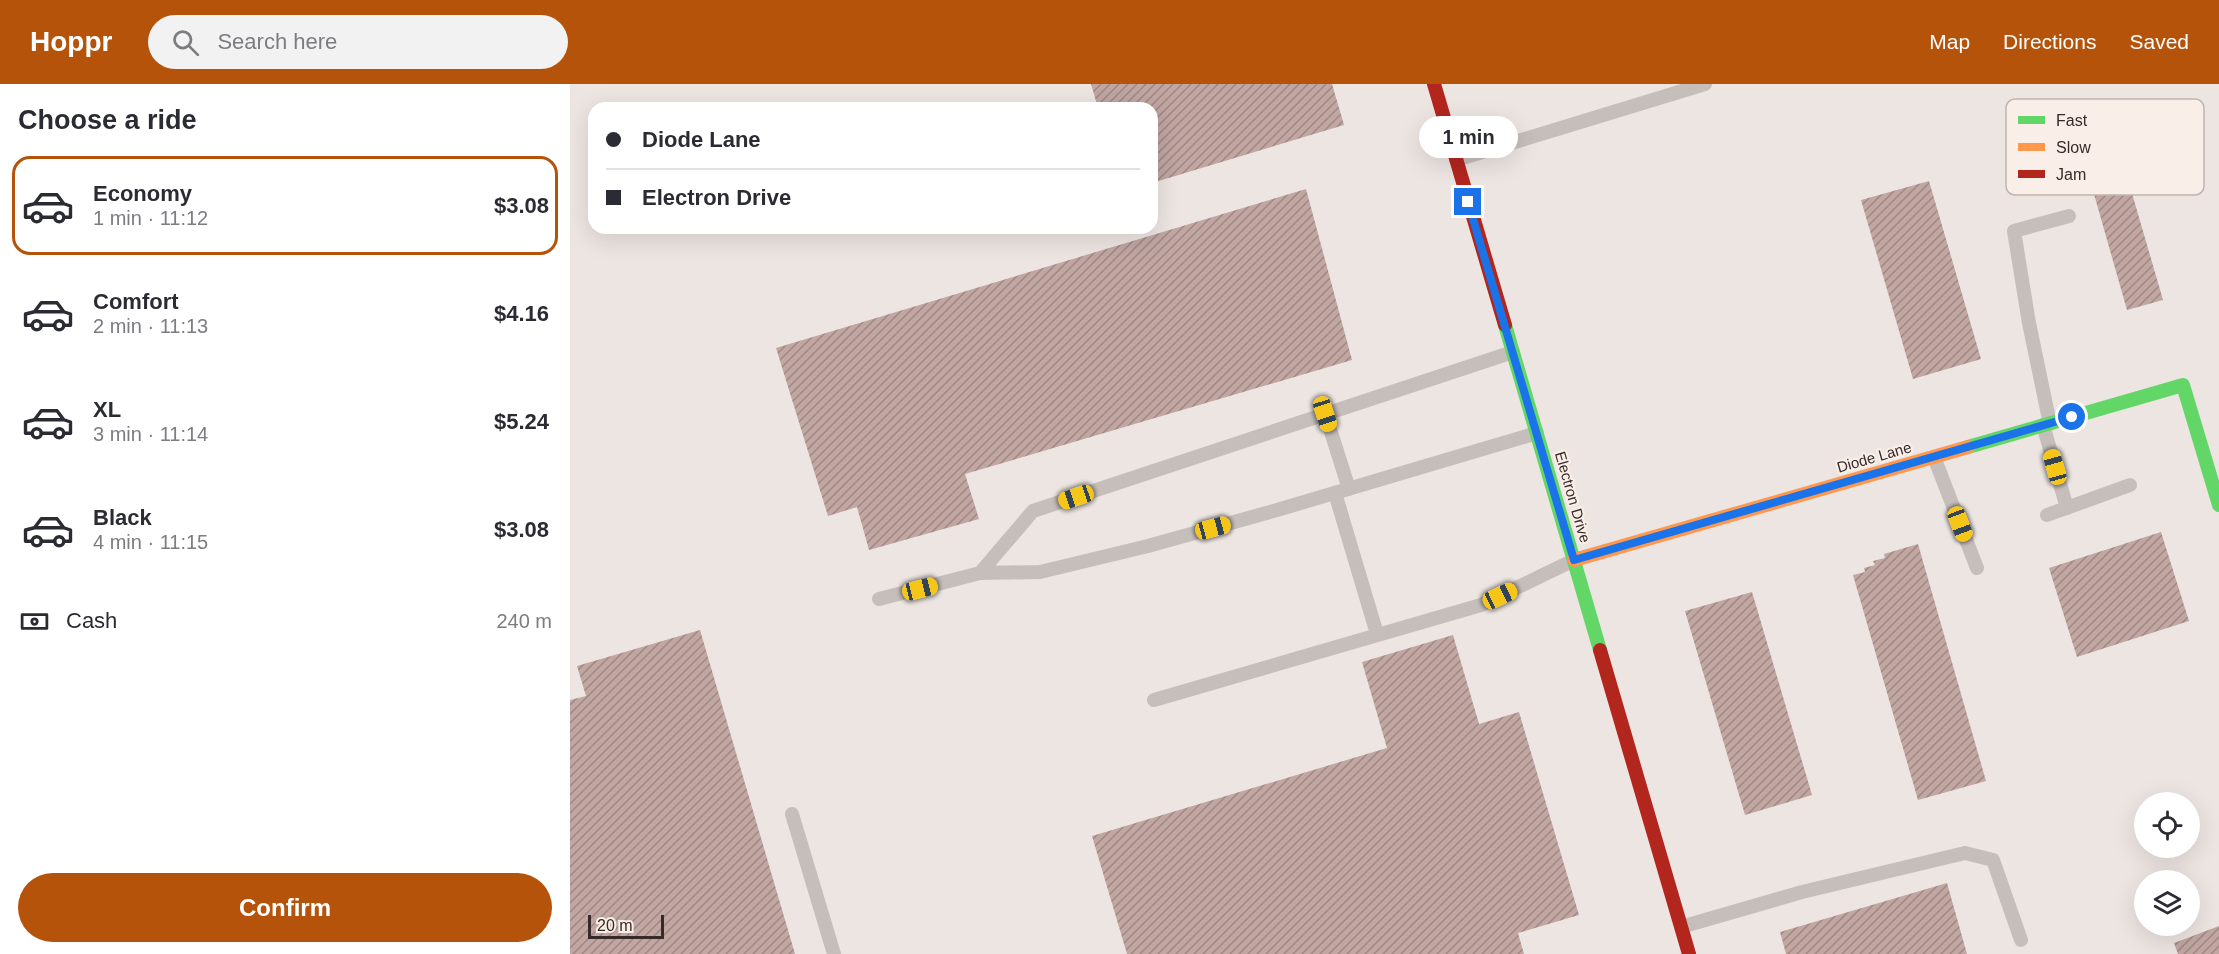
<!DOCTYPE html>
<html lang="en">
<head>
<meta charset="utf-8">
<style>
	:root { --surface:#fff; --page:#f2f2f3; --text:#2b2b33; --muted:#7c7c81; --line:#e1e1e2; --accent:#b45309 }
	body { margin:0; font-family:Arial,sans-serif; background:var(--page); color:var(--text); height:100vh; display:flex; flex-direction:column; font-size:22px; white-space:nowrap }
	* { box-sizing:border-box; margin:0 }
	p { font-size:20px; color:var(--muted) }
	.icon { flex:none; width:33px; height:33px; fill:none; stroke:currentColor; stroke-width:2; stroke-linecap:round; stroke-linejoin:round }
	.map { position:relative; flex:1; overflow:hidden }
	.sheet { display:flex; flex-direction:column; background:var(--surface); width:570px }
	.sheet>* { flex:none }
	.hud { position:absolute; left:18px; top:18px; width:570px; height:132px; border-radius:18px; box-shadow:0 6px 24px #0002; display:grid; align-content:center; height:132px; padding:0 18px; background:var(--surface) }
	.tools { position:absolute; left:1564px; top:708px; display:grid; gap:12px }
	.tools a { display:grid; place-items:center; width:66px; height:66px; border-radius:50%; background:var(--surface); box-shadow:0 6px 24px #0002; font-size:30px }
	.scale { position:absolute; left:18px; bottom:15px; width:76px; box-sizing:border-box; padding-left:6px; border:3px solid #372a28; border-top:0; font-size:16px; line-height:21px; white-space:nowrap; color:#372a28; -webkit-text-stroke:4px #faefe8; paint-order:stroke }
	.end { position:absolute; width:27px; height:27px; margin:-14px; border:8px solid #1a73e8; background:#fff; box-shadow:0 0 0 3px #fff }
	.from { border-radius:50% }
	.bubble { position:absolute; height:42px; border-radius:21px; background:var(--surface); box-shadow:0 6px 24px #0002; font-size:20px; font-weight:800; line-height:42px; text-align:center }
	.car { position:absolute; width:18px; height:36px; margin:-18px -9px; border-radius:8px; box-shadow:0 0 4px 2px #0007; background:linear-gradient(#f5c518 24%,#345 0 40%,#f5c518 0 76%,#345 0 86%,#f5c518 0) }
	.hud b { display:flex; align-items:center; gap:21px; height:57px; font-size:22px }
	.hud b+b { border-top:2px solid var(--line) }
	.hud i { width:15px; height:15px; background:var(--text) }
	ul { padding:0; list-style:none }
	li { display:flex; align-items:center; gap:18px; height:99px; margin:0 12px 9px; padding:0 6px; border:3px solid transparent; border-radius:18px }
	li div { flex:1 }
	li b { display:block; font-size:22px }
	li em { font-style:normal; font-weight:800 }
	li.current { border-color:var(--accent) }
	li>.icon { width:54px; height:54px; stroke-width:1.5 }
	h2 { padding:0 18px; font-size:27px; line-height:72px }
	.pay { display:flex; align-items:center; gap:15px; height:66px; padding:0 18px; font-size:22px }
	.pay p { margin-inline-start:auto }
	.primary-button { display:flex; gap:12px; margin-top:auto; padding:12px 18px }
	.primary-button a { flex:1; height:69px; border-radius:36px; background:var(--accent); color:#fff; font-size:24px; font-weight:800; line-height:69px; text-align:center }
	header { display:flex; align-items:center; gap:36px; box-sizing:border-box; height:84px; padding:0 30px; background:var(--accent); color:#fff }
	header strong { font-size:28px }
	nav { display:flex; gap:33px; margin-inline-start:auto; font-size:21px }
	.search { width:420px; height:54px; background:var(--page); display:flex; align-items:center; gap:15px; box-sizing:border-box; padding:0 21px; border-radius:33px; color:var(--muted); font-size:22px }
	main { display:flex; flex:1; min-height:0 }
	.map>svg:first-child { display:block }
	.building { fill:url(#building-hatch) }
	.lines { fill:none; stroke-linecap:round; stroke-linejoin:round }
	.lane { stroke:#c6beba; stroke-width:14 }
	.fast { stroke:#63d668; stroke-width:14 }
	.slow { stroke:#ff974d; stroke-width:14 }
	.jam { stroke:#b3261e; stroke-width:14 }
	.route { stroke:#1a73e8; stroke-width:8 }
	.labels { text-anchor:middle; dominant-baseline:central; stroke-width:4.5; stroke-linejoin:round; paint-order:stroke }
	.street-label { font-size:15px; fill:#372a28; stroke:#faefe8 }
	.key { fill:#faefe8; stroke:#c0b4ae; stroke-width:1.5 }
	.key-label { font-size:16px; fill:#372a28 }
</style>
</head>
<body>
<header>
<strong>Hoppr</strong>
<div class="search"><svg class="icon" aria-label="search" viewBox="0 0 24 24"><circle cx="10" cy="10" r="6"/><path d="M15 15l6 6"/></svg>Search here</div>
<nav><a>Map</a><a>Directions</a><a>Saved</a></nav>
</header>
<main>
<section class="sheet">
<h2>Choose a ride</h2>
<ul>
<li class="current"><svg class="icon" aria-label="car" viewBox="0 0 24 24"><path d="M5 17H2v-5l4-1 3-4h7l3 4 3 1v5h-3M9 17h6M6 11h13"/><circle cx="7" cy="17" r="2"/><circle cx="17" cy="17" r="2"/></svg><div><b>Economy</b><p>1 min · 11:12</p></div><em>$3.08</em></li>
<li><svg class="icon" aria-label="car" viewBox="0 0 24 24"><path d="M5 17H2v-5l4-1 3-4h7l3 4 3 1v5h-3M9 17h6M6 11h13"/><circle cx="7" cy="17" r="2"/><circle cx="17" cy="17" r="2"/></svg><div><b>Comfort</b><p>2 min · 11:13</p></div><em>$4.16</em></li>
<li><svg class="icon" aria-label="car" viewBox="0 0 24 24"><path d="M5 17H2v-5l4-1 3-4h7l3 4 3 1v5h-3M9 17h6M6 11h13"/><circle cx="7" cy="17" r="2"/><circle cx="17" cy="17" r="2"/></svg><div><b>XL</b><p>3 min · 11:14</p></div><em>$5.24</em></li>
<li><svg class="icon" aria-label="car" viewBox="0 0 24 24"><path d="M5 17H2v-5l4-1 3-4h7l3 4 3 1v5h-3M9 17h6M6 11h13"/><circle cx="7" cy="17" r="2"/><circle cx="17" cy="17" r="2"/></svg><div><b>Black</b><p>4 min · 11:15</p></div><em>$3.08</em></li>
</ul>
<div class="pay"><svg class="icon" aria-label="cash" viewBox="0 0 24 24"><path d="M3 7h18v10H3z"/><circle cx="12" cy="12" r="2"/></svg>Cash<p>240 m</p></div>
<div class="primary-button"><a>Confirm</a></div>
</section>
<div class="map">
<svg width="1649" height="870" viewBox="0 0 1649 870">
	<defs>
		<pattern id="building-hatch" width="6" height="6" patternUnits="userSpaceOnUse" patternTransform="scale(1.5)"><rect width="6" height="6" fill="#c1a6a2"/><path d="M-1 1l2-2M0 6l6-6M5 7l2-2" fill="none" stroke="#9e8784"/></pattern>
	</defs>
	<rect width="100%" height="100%" fill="#ede5e1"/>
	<!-- building -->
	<path class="building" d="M 521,0 L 762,0 L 774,41 L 582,99 L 582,24 L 528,24 Z
		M 1543,44 L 1593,216 L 1557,226 L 1508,54 Z
		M 1359,97 L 1411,275 L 1343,295 L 1291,116 Z
		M 736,105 L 782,276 L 395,390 L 409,435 L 299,466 L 287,423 L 258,432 L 206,264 Z
		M 1591,448 L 1619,537 L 1507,573 L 1479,484 Z
		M 1348,460 L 1416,697 L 1348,716 L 1283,491 L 1295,488 L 1294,484 L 1305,481 L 1303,477 L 1315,474 L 1314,470 Z
		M 1182,508 L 1242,711 L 1175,731 L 1115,527 Z
		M 130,546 L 225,870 L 0,870 L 0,616 L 16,612 L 7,582 Z
		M 883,551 L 909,640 L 949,628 L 1009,831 L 948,849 L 954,870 L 557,870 L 522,752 L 817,664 L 792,578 Z
		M 1377,799 L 1397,870 L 1216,870 L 1210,848 Z
		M 1649,842 L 1649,870 L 1608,870 L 1604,859 Z"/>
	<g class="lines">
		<!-- lane -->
		<path class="lane" d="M 886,76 L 1135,0
			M 755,329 L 779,405
			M 1480,340 L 1459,239 L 1444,147 L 1499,132
			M 1473,341 L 1497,424
			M 1364,373 L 1407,484
			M 765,409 L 807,550
			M 1477,431 L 1560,401
			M 410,489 L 470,488 L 578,462 L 707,426 L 967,349
			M 309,515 L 410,489 L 463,427 L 943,268
			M 584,616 L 911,521 L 1004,476
			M 222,730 L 264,870
			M 1111,843 L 1232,808 L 1395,769 L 1423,776 L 1451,856"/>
		<!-- fast -->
		<path class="fast" d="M 935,241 L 1030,566
			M 1398,363 L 1613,301 L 1649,421"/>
		<!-- slow -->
		<path class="slow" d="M 1004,476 L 1398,363"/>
		<!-- jam -->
		<path class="jam" d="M 864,0 L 935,241
			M 1030,566 L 1119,870"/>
	</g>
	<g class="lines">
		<!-- route -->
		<path class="route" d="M 898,118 L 1004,476 L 1502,333"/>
	</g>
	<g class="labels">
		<!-- street labels -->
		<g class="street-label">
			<text transform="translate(1304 373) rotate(-16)">Diode Lane</text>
			<text transform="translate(1003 413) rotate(74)">Electron Drive</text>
		</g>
	</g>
	<!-- legend -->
	<rect x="1436" y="15" width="198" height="96" rx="9" class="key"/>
	<rect x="1448" y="32" width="27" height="8" fill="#63d668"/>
	<rect x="1448" y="59" width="27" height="8" fill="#ff974d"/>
	<rect x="1448" y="86" width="27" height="8" fill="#b3261e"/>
	<g class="key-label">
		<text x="1486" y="42">Fast</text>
		<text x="1486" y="69">Slow</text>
		<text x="1486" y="96">Jam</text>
	</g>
</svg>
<div class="tools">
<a><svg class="icon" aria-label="locate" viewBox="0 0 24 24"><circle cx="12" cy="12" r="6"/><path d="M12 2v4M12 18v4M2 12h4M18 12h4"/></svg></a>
<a><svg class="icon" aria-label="layers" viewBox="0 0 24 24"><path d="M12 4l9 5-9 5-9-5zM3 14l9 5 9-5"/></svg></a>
</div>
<div class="scale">20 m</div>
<i class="end from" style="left:1502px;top:333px"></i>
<i class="end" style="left:898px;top:118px"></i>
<div class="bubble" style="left:849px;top:32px;width:99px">1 min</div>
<i class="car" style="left:755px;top:330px;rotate:162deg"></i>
<i class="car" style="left:1485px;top:383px;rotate:344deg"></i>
<i class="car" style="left:506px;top:413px;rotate:251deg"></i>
<i class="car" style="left:1390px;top:440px;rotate:159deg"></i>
<i class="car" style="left:643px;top:444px;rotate:75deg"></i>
<i class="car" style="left:350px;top:505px;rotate:76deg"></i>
<i class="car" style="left:930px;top:512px;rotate:65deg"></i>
<div class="hud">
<b><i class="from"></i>Diode Lane</b>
<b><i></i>Electron Drive</b>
</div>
</div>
</main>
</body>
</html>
